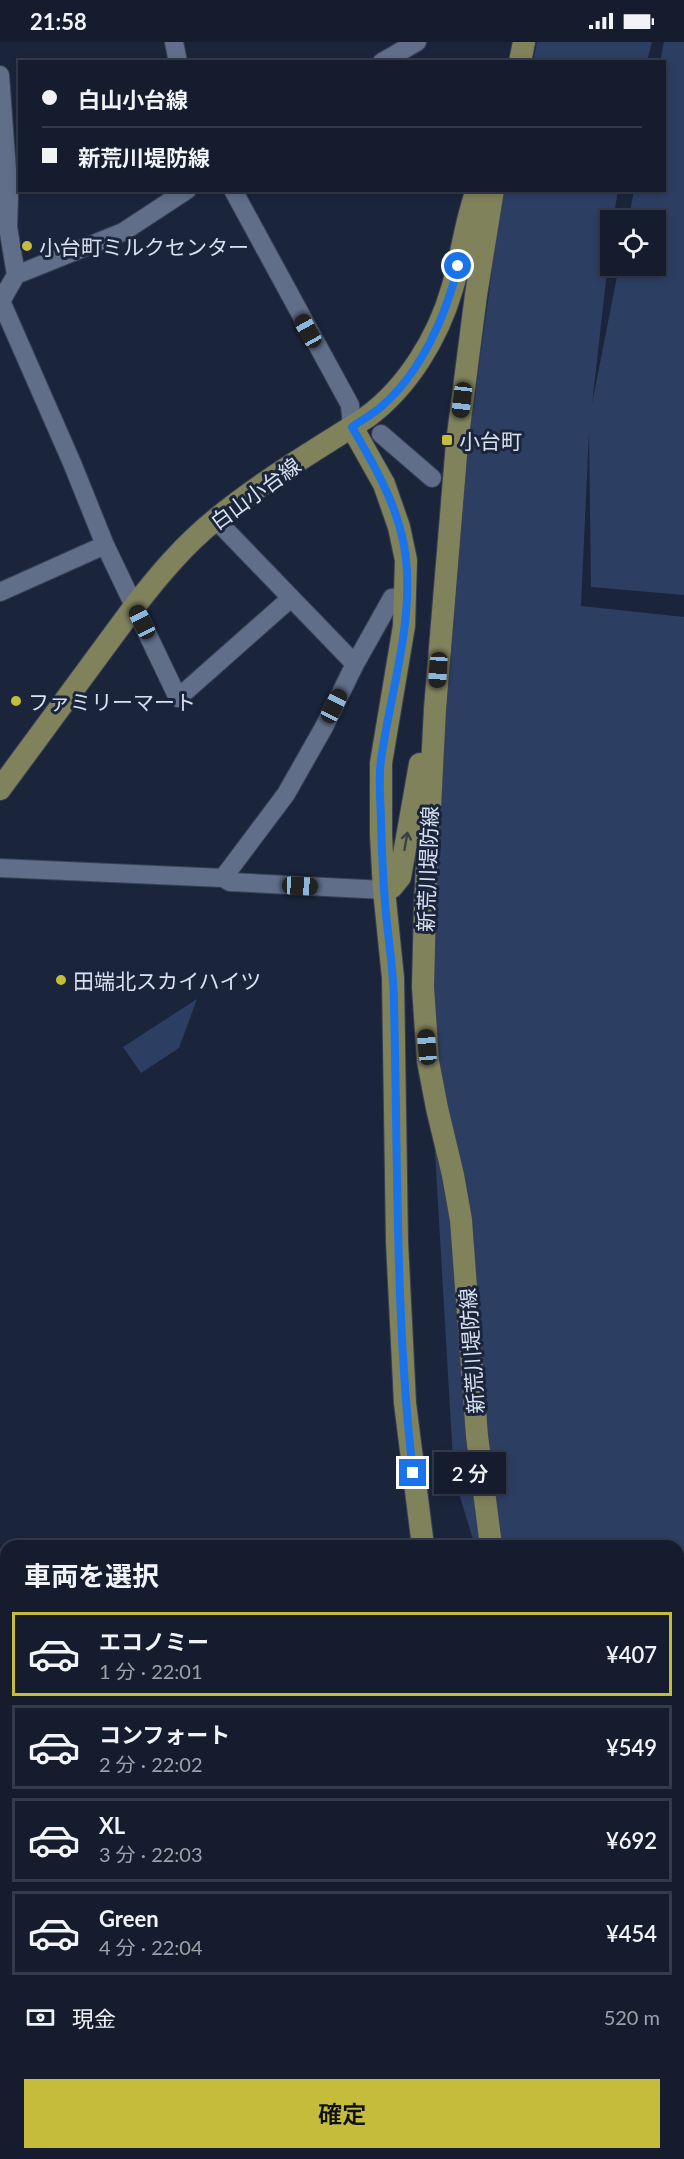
<!DOCTYPE html>
<html lang="ja">
<head>
<meta charset="utf-8">
<style>
	:root { --surface:#141c2d; --page:#1d2535; --text:#f1f3f6; --muted:#9da1aa; --line:#333a49; --accent:#c6bc3c }
	body { margin:0; font-family:Lato,"Noto Sans JP",sans-serif; background:var(--page); color:var(--text); height:100vh; display:flex; flex-direction:column; font-size:22px; white-space:nowrap }
	* { box-sizing:border-box; margin:0 }
	p { font-size:20px; color:var(--muted) }
	.icon { flex:none; width:33px; height:33px; fill:none; stroke:currentColor; stroke-width:2; stroke-linecap:round; stroke-linejoin:round }
	.map { position:relative; flex:1; overflow:hidden }
	.details { position:absolute; left:0px; top:1498px; width:684px; height:620px; display:flex; flex-direction:column; background:var(--surface); border-radius:18px 18px 0 0; box-shadow:0 3px 9px #0003,0 0 0 2px var(--line) }
	.details>* { flex:none }
	.guide { position:absolute; left:18px; top:18px; width:648px; height:132px; border-radius:0px; box-shadow:0 3px 9px #0003,0 0 0 2px var(--line); display:grid; align-content:center; height:132px; padding:0 24px; background:var(--surface) }
	.controls { position:absolute; left:600px; top:168px; display:grid; gap:12px }
	.controls a { display:grid; place-items:center; width:66px; height:66px; border-radius:0px; background:var(--surface); box-shadow:0 3px 9px #0003,0 0 0 2px var(--line); font-size:30px }
	.end { position:absolute; width:27px; height:27px; margin:-14px; border:8px solid #1a73e8; background:#fff; box-shadow:0 0 0 3px #fff }
	.from { border-radius:50% }
	.bubble { position:absolute; height:42px; border-radius:0px; background:var(--surface); box-shadow:0 3px 9px #0003,0 0 0 2px var(--line); font-size:20px; font-weight:600; line-height:42px; text-align:center }
	.car { position:absolute; width:18px; height:36px; margin:-18px -9px; border-radius:8px; box-shadow:0 0 4px 2px #0007; background:linear-gradient(#222 24%,#8ab4d8 0 40%,#222 0 76%,#8ab4d8 0 86%,#222 0) }
	.guide b { display:flex; align-items:center; gap:21px; height:57px; font-size:22px }
	.guide b+b { border-top:2px solid var(--line) }
	.guide i { width:15px; height:15px; background:var(--text) }
	ul { padding:0; list-style:none }
	li { display:flex; align-items:center; gap:18px; height:84px; margin:0 12px 9px; padding:0 12px; border:3px solid var(--line); border-radius:0px }
	li div { flex:1 }
	li b { display:block; font-size:22px }
	li em { font-style:normal; font-weight:600 }
	li.selected { border-color:var(--accent) }
	li>.icon { width:54px; height:54px; stroke-width:1.5 }
	h2 { padding:0 24px; font-size:27px; line-height:72px }
	.pay { display:flex; align-items:center; gap:15px; height:66px; padding:0 24px; font-size:22px }
	.pay p { margin-inline-start:auto }
	.button { display:flex; gap:12px; margin-top:auto; padding:12px 24px }
	.button a { flex:1; height:69px; border-radius:0px; background:var(--accent); color:#111; font-size:24px; font-weight:600; line-height:69px; text-align:center }
	.status { display:flex; justify-content:space-between; align-items:center; height:42px; padding:0 30px; background:var(--surface); direction:ltr }
	.status svg { height:16px; fill:currentColor }
	.map>svg:first-child { display:block }
	.green { fill:#2d3e63 }
	.water { fill:#000535 }
	.lines { fill:none; stroke-linecap:round; stroke-linejoin:round }
	.major-tunnel { stroke:#374157; stroke-width:22; stroke-dasharray:22 11; stroke-linecap:butt }
	.minor-casing { stroke:#384054; stroke-width:20 }
	.major-casing { stroke:#384054; stroke-width:24 }
	.minor { stroke:#606e89; stroke-width:18 }
	.major { stroke:#80825c; stroke-width:22 }
	.oneway { stroke:#394146 }
	.route { stroke:#1a73e8; stroke-width:8 }
	.poi-dot { fill:#c6bc3c; stroke:#1a253c; stroke-width:2 }
	.labels { text-anchor:middle; dominant-baseline:central; stroke-width:6; stroke-linejoin:round; paint-order:stroke }
	.poi-label { font-size:21px; fill:#d9e1f1; stroke:#1a253c; text-anchor:start }
	.street-label { font-size:21px; fill:#d9e1f1; stroke:#1a253c }
</style>
</head>
<body>
<div class="status"><b>21:58</b><svg viewBox="0 0 49 12"><path d="M0 12V9h3v3zM5 12V6h3v6zM10 12V3h3v9zM15 12V0h3v12zM26 1h20v11H26zM47 4h2v5h-2z"/></svg></div>
<div class="map">
<svg width="684" height="2117" viewBox="0 0 684 2117">
	<rect width="100%" height="100%" fill="#1a253c"/>
	<!-- green -->
	<path class="green" d="M 537,0 L 652,0 L 647,19 L 533,19 Z
		M 664,0 L 684,0 L 684,553 L 591,545 L 589,390 L 581,564 L 684,575 L 684,2117 L 655,2117 L 654,2112 L 678,2112 L 678,1504 L 475,1504 L 454,1435 L 432,1059 L 436,749 L 468,404 L 503,149 L 618,149 L 613,178 L 610,178 L 610,203 L 592,362 L 619,224 L 656,224 L 656,178 L 628,178 L 634,149 L 664,148 L 664,20 L 660,19 Z
		M 197,957 L 179,1006 L 141,1031 L 123,1005 Z"/>
	<!-- water -->
	<path class="water" d="M 0,1814 L 6,1825 L 6,2112 L 170,2112 L 173,2117 L 0,2117 Z"/>
	<g class="lines">
		<!-- major-tunnel -->
		<path class="major-tunnel" d="M 570,2112 L 571,2117"/>
		<defs>
			<path id="minor" d="M 174,0 L 178,20
				M 382,20 L 417,0
				M 0,33 L 9,155 L 8,185 L 16,233
				M 233,148 L 350,363 L 352,385
				M 1,259 L 72,421 L 105,503 L 178,656 L 291,556
				M 0,261 L 16,233 L 123,190 L 187,148
				M 381,392 L 432,436
				M 215,477 L 355,622
				M 0,550 L 105,503
				M 0,826 L 223,836 L 230,840 L 384,848
				M 223,836 L 286,752 L 324,685 L 355,622 L 392,556 L 406,554
				M 238,2112 L 241,2117
				M 557,2112 L 559,2117
				M 596,2117 L 610,2112"/>
			<path id="major" d="M 520,20 L 524,0
				M 352,385 L 384,442 L 399,485 L 406,518 L 404,584 L 381,721 L 381,793 L 384,848 L 393,936 L 397,1200 L 405,1361 L 423,1504
				M 0,747 L 134,565 C 159,533 184,503 215,478 C 262,439 316,408 367,375 C 408,345 438,295 452,247 C 462,214 465,180 477,148
				M 384,848 L 392,845 L 400,835 L 420,722
				M 491,1504 L 477,1394 L 461,1178 L 453,1133 L 437,1066 L 428,1019 L 423,945 L 425,863 L 435,667 L 457,401 L 476,253 L 493,148
				M 618,2112 L 620,2117"/>
		</defs>
		<!-- minor casing -->
		<use href="#minor" class="minor-casing"/>
		<!-- major casing -->
		<use href="#major" class="major-casing"/>
		<!-- minor -->
		<use href="#minor" class="minor"/>
		<!-- major -->
		<use href="#major" class="major"/>
	</g>
	<!-- one-way arrows -->
	<defs><path id="oneway-shaft" d="M-6 0H5M1.5-3L5.5 0L1.5 3" fill="none" stroke-width="1.6" stroke-linecap="round" stroke-linejoin="round" transform="scale(1.5)"/></defs>
	<use class="oneway" href="#oneway-shaft" transform="translate(406 799) rotate(-80)"/>
	<g class="lines">
		<!-- route -->
		<path class="route" d="M 413,1431 C 395,1275 398,1119 394,963 C 394,932 389,903 386,872 C 383,842 382,812 381,782 C 381,761 378,739 381,718 C 390,652 413,584 406,517 C 401,469 376,426 352,385 C 362,378 373,372 382,364 C 421,330 446,274 458,224"/>
	</g>
	<!-- markers -->
	<g class="poi-dot">
		<circle cx="27" cy="204" r="6"/>
		<rect x="441" y="392" width="12" height="12" rx="3"/>
		<circle cx="16" cy="659" r="6"/>
		<circle cx="61" cy="938" r="6"/>
	</g>
	<g class="labels">
		<!-- poi labels -->
		<g class="poi-label">
			<text x="39" y="204">小台町ミルクセンター</text>
			<text x="459" y="398">小台町</text>
			<text x="28" y="659">ファミリーマート</text>
			<text x="73" y="938">田端北スカイハイツ</text>
		</g>
		<!-- street labels -->
		<g class="street-label">
			<text transform="translate(255 451) rotate(-36)">白山小台線</text>
			<text transform="translate(427 827) rotate(-88)">新荒川堤防線</text>
			<text transform="translate(471 1309) rotate(-94)">新荒川堤防線</text>
		</g>
	</g>
</svg>
<div class="controls">
<a><svg class="icon" aria-label="locate" viewBox="0 0 24 24"><circle cx="12" cy="12" r="6"/><path d="M12 2v4M12 18v4M2 12h4M18 12h4"/></svg></a>
</div>
<i class="end from" style="left:458px;top:224px"></i>
<i class="end" style="left:413px;top:1431px"></i>
<div class="bubble" style="left:434px;top:1410px;width:72px">2 分</div>
<i class="car" style="left:308px;top:289px;rotate:331deg"></i>
<i class="car" style="left:462px;top:358px;rotate:187deg"></i>
<i class="car" style="left:142px;top:580px;rotate:334deg"></i>
<i class="car" style="left:438px;top:628px;rotate:184deg"></i>
<i class="car" style="left:334px;top:664px;rotate:26deg"></i>
<i class="car" style="left:300px;top:844px;rotate:93deg"></i>
<i class="car" style="left:427px;top:1005px;rotate:355deg"></i>
<div class="guide">
<b><i class="from"></i>白山小台線</b>
<b><i></i>新荒川堤防線</b>
</div>
<section class="details">
<h2>車両を選択</h2>
<ul>
<li class="selected"><svg class="icon" aria-label="car" viewBox="0 0 24 24"><path d="M5 17H2v-5l4-1 3-4h7l3 4 3 1v5h-3M9 17h6M6 11h13"/><circle cx="7" cy="17" r="2"/><circle cx="17" cy="17" r="2"/></svg><div><b>エコノミー</b><p>1 分 · 22:01</p></div><em>¥407</em></li>
<li><svg class="icon" aria-label="car" viewBox="0 0 24 24"><path d="M5 17H2v-5l4-1 3-4h7l3 4 3 1v5h-3M9 17h6M6 11h13"/><circle cx="7" cy="17" r="2"/><circle cx="17" cy="17" r="2"/></svg><div><b>コンフォート</b><p>2 分 · 22:02</p></div><em>¥549</em></li>
<li><svg class="icon" aria-label="car" viewBox="0 0 24 24"><path d="M5 17H2v-5l4-1 3-4h7l3 4 3 1v5h-3M9 17h6M6 11h13"/><circle cx="7" cy="17" r="2"/><circle cx="17" cy="17" r="2"/></svg><div><b>XL</b><p>3 分 · 22:03</p></div><em>¥692</em></li>
<li><svg class="icon" aria-label="car" viewBox="0 0 24 24"><path d="M5 17H2v-5l4-1 3-4h7l3 4 3 1v5h-3M9 17h6M6 11h13"/><circle cx="7" cy="17" r="2"/><circle cx="17" cy="17" r="2"/></svg><div><b>Green</b><p>4 分 · 22:04</p></div><em>¥454</em></li>
</ul>
<div class="pay"><svg class="icon" aria-label="cash" viewBox="0 0 24 24"><path d="M3 7h18v10H3z"/><circle cx="12" cy="12" r="2"/></svg>現金<p>520 m</p></div>
<div class="button"><a>確定</a></div>
</section>
</div>
</body>
</html>
